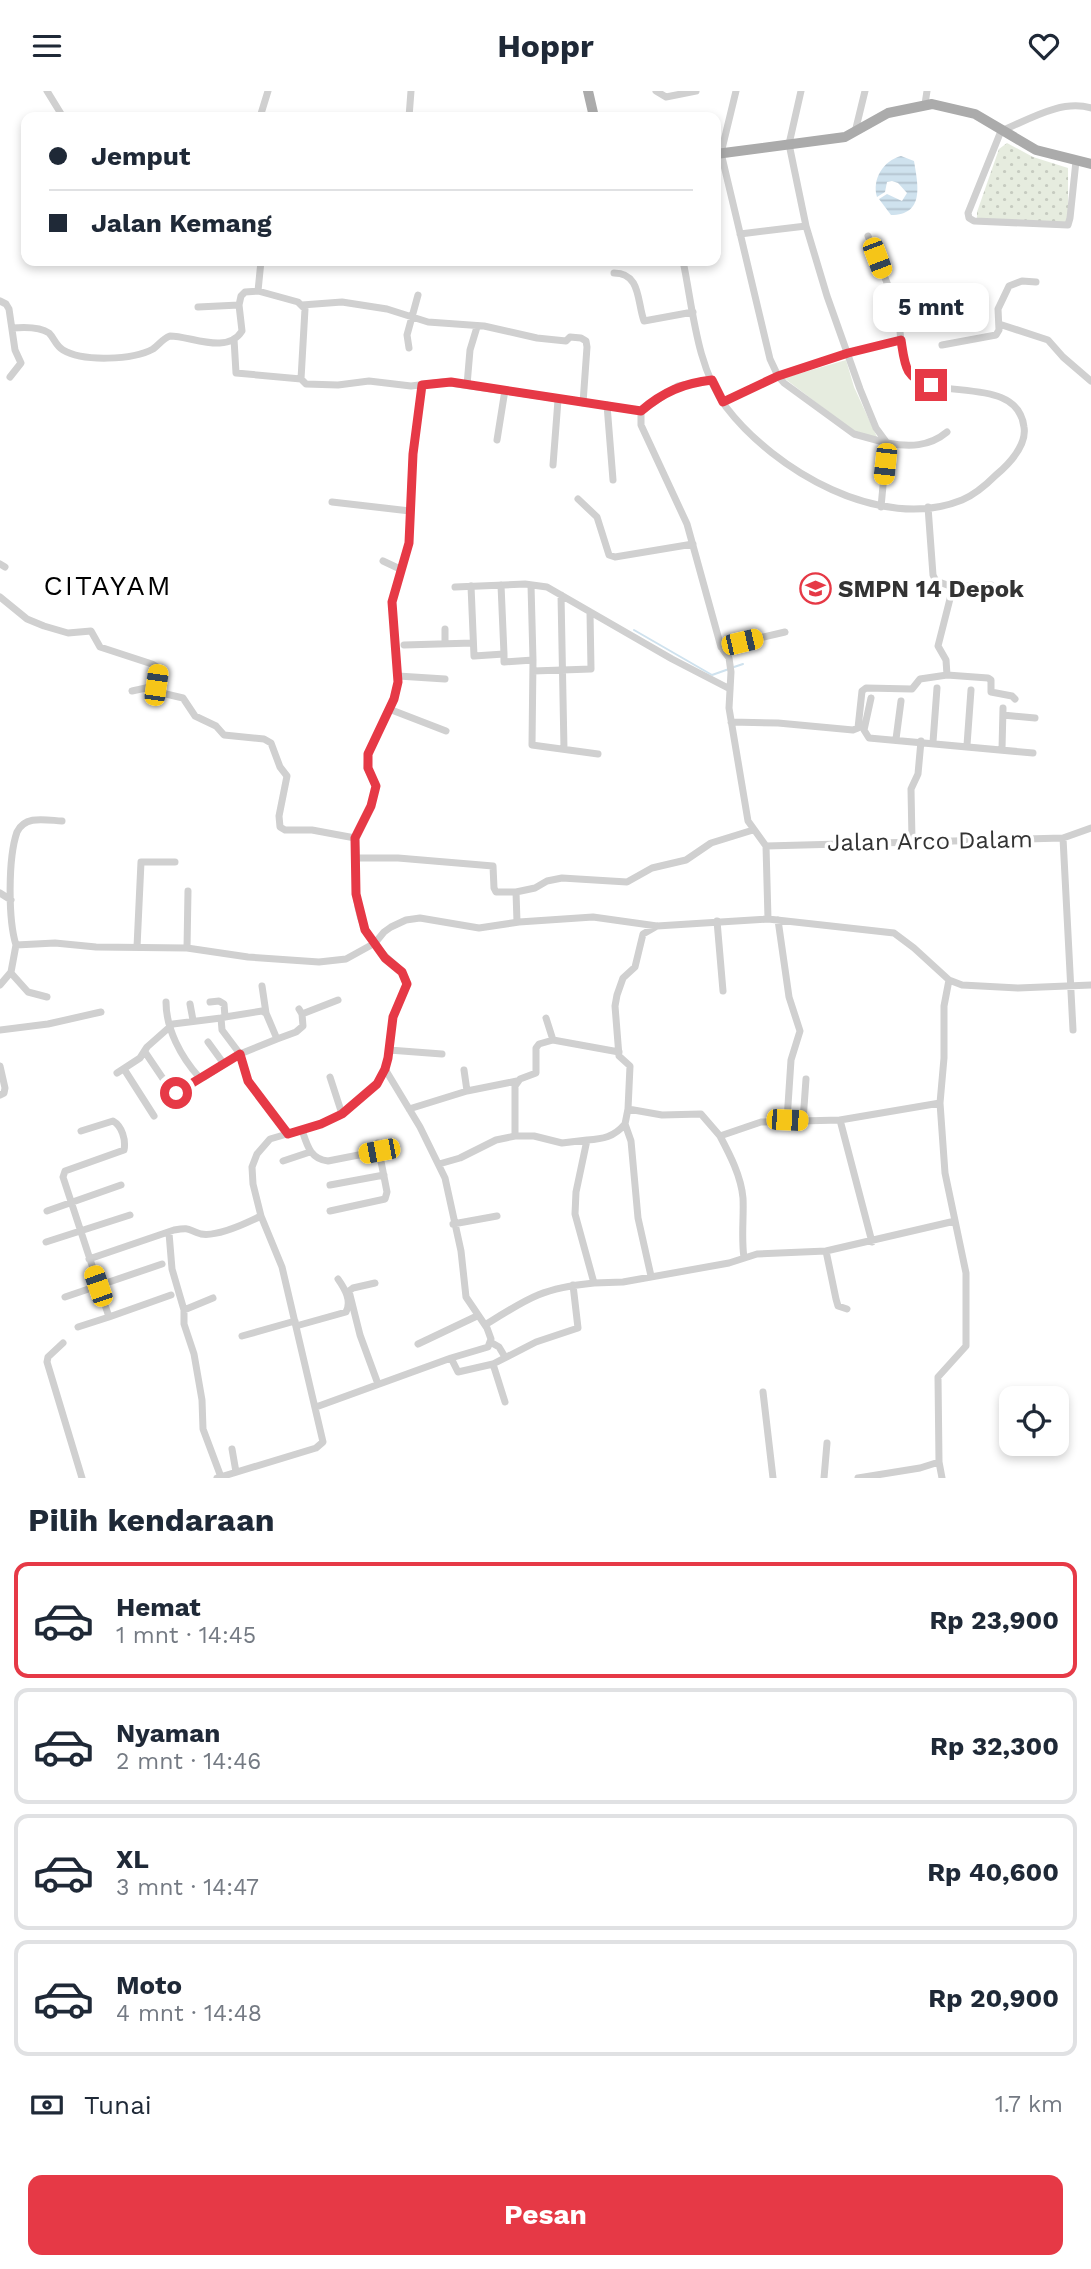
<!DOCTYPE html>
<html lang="id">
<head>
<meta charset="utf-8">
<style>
	:root { --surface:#fff; --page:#f2f2f3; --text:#1f2937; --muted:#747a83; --line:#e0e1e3; --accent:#e63946 }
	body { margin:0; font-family:"Work Sans",sans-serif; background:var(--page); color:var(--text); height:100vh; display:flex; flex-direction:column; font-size:26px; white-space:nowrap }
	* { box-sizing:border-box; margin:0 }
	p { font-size:23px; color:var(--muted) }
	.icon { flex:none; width:38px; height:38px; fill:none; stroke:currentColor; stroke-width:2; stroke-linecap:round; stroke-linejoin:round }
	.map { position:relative; height:1387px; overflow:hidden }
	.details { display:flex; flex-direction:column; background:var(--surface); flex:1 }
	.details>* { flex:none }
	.banner { position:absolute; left:21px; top:21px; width:700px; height:154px; border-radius:14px; box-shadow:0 4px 10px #0003; display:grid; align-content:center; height:154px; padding:0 28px; background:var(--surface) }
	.fabs { position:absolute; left:999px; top:1295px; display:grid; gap:14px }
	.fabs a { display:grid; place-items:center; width:70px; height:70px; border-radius:14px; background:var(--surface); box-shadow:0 4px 10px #0003; font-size:35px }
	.end { position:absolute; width:32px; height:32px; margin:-16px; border:9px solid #e63946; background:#fff; box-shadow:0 0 0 4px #fff }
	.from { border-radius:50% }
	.bubble { position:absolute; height:49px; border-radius:14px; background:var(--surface); box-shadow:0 4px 10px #0003; font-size:23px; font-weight:700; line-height:49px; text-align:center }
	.car { position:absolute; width:21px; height:42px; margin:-21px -10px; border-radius:9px; box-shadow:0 0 5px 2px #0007; background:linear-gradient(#f5c518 24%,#345 0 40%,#f5c518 0 76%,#345 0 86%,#f5c518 0) }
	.banner b { display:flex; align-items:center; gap:24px; height:66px; font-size:26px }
	.banner b+b { border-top:2px solid var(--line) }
	.banner i { width:18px; height:18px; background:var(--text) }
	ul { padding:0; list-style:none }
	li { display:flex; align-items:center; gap:21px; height:116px; margin:0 14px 10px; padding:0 14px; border:4px solid var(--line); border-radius:14px }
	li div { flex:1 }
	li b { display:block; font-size:26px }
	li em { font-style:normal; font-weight:700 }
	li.active { border-color:var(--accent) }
	li>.icon { width:63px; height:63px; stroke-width:1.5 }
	h2 { padding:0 28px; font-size:32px; line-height:84px }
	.pay { display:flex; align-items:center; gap:18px; height:77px; padding:0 28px; font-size:26px }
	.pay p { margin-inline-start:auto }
	.cta { display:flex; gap:14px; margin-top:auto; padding:14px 28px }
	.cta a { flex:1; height:80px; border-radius:14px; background:var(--accent); color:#fff; font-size:28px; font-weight:700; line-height:80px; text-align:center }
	header { display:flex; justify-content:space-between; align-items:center; height:91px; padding:0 28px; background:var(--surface); font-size:32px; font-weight:700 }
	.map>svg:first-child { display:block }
	.grass { fill:url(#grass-dots) }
	.green { fill:#e6ecdf }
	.water { fill:url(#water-rules) }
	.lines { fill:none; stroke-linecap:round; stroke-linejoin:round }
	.stream { stroke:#cfe2ee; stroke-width:2 }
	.minor { stroke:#d0d0d0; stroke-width:7 }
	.major { stroke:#ababab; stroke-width:10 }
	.route { stroke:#e63946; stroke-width:9 }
	.labels { text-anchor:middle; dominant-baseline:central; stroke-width:7; stroke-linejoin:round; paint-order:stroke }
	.poi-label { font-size:24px; font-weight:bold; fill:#333; stroke:#fff; text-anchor:start }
	.street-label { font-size:24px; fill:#333; stroke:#fff }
	.quarter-label { font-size:28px; letter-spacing:2px; fill:#000; stroke:#fff }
</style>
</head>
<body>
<header><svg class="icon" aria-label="menu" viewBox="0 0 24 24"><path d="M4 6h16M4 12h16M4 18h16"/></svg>Hoppr<svg class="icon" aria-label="heart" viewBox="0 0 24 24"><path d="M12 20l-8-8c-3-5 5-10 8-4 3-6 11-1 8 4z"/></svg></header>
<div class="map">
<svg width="1091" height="1387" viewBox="0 0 1091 1387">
	<defs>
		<pattern id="grass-dots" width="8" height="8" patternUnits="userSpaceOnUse" patternTransform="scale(1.75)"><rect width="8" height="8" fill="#e6ecdf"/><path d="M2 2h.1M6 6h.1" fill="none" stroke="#c6cbc0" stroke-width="1.8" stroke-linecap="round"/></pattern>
		<pattern id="water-rules" width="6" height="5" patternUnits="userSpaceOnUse" patternTransform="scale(1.75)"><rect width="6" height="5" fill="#cfe2ee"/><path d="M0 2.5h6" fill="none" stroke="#b2c2cd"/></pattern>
	</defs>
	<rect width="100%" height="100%" fill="#fff"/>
	<!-- grass -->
	<path class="grass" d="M 1007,52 L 1033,66 L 1068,77 L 1068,132 L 977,128 L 977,121 L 999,58 Z"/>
	<!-- green -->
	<path class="green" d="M 846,269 L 854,296 L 877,346 L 859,344 L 784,287 Z"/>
	<!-- water -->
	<path class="water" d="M 901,65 L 914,70 C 918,94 925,124 891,124 L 879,108 L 887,103 L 902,110 L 907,102 L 898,92 L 892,90 L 887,91 L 885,101 L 877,106 C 872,88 883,70 901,65 Z"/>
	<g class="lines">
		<!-- stream -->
		<path class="stream" d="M 634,539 L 712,584 L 729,578
			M 734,576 L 743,573"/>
		<!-- minor -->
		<path class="minor" d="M 47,0 L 63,26
			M 656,0 L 666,6 L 696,0
			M 736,0 L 721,62 L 770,268 L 778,285 L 784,292 L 854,343 L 887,352 L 881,416
			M 801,0 L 789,53 L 806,135 L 827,205 L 860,298 L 876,337 L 887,352 C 909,356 929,356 947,341
			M 925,13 L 927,0
			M 260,26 L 268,0
			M 409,26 L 411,0
			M 855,41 L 865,0
			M 1076,70 L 1070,127 L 1068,134 L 974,130 L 969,127 L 968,122 L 1001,40 C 1028,29 1061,8 1091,17
			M 740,143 L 806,135
			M 261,170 L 258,200 L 298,211 L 305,218 L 301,288 L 306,293 L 338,294 L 369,290 L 411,295 L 443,291 L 641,320
			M 683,170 C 693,217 696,275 726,316 C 774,379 881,442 962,409 C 974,404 987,393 996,384 C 1009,373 1027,354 1024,336 C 1018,287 946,307 916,289 C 905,282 904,268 902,256 C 900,246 900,235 898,225 C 891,197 878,171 868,145
			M 614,182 C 641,182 637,211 644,230 L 693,221
			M 0,210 L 6,213 L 9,218 L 15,259 L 21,272 L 10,286
			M 302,214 L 342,211 L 387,218 L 428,231 L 484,235 L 537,247 L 566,250 L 570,246 L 581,247 L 586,250 L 587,256 L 583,312
			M 198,216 L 239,214
			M 999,233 L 1048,249 L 1063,266 L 1091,290
			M 12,237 C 23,236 39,235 49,242 C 54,247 56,255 63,259 C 83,271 133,269 153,258 C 159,254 162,248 170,245 C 191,245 227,264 242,240 L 239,214 L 241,205 L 245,201 L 258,200
			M 234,248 L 236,282 L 301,288
			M 942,254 L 996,244 L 999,239 L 998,218 L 1009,195 L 1022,190 L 1036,191
			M 409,257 L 407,244 L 418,204
			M 467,294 L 470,259 L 477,236
			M 723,311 L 778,285 L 848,262 L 901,249
			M 607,314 L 613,389
			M 641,320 L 641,334 L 687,433 L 721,556 L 729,567 L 731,581 L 729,617 L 748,730 L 766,755 L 768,828
			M 641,320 L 678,295 L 712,289
			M 497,349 L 505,299
			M 553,374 L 558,309
			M 578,408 L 597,426 L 609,464 L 615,466 L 693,453
			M 332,411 L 410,420
			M 928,416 L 933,484 L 936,490 L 953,496 L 938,555 L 946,569 L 947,584 L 988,587 L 991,589 L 991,601 L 1012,605 L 1015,608
			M 383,470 L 400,478
			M 0,473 L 5,476
			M 471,495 L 474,565 L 504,563 L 501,494
			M 455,496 L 525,493 L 547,496 L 672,568 L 730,598
			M 953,496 L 991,494
			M 561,504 L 564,658
			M 0,506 L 27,528 L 44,535 L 68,542 L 91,540 L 100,556 L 152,573 L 157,576 L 155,595 L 166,603 L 183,607 L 195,625 L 216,635 L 224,644 L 264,648 L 271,652 L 280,676 L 287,685 L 279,725 L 280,736 L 285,739 L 312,739 L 355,747 C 359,781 348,824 375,852 L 346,868 L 319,871 L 248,866 L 187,857 L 96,856 L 55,852 L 16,854 L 11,881 L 0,894
			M 445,538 L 445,553
			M 404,554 L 473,552
			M 721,556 L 785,541
			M 504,563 L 504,571 L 533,569 L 531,494
			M 533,569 L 532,654 L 598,663
			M 533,580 L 591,578 L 590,521
			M 398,585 L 445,588
			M 132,600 L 155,595
			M 871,607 L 864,639 L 869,647 L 1033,662
			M 389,618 L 446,640
			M 1003,624 L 1035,627
			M 731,631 L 778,632 L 853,639 L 858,637 L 862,600 L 866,597 L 912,598 L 920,588 L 947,584
			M 896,648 L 901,610
			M 933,651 L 937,597
			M 967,654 L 971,599
			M 1002,658 L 1003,617
			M 355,747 L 371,715 L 376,695 L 367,677 L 368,663 L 394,608 L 398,591 L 392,511 L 409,452 L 412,372 L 422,294
			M 1063,747 L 1073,939
			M 912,749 L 911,698 L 918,683 L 921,650
			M 766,755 L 1063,747 L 1091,737
			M 356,767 L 398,767 L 493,775 L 494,797 L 496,801 L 516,801 L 535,797 L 547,790 L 562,787 L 627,791 L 652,777 L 686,769 L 711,752 L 753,739
			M 516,801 L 517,831
			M 0,802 L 11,809
			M 778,829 L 789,906 L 800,940 L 791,969 L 787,1029
			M 717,830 L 723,900
			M 16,854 C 8,828 8,767 17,741 C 25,724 45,729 62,730
			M 137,856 L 141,771 L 175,771
			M 187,857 L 188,800
			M 11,882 L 28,901 L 47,906
			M 262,895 L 266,922
			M 166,911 C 166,938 181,966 199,986 L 204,986 L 240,963 L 277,948
			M 210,911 L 219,910 L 224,913 L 225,926 L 221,927 L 222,939 L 240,963 L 248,990 L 288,1043
			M 190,913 L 193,929
			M 302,923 L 338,909
			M 225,926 L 262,920 L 266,922 L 277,948 L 296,941 L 303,935 L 302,923 L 299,918
			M 546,927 L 553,949 L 619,961
			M 0,939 L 48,933 L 101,921
			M 208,951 L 224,973
			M 389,959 L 442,963
			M 145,961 L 172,1001 L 182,999 L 199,986
			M 0,975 L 5,997 L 4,1002 L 0,1004
			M 124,978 L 154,1025
			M 385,978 L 420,1036 L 445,1087 L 461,1160 L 466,1206 L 487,1237 L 491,1248 L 488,1256 L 451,1267
			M 117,982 L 140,967 L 147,956 L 173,933 L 221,927
			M 330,986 L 342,1023
			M 467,1000 L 517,990
			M 409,1018 L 467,1000 L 464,979
			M 628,1018 L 662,1024 L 701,1023 L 720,1045 L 761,1031 L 840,1029 L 940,1012
			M 840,1029 L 872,1151
			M 803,1030 L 806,988
			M 625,1033 C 614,1046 603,1048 587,1049 L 576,1101 L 575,1123 L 594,1192 L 623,1191 L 729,1172 L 757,1163 L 826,1160 L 955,1130
			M 302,1039 C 307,1054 310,1068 328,1070 L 379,1060 L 378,1052
			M 81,1040 L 113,1030 C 122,1035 126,1049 124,1059 L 65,1080 L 63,1086 L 109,1226 L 171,1204
			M 515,1045 L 515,995 L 520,988 L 536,982 L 536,957 L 539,953 L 553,949
			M 720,1045 C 730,1064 741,1085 743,1107 C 744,1127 741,1146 744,1167
			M 283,1070 L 310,1061
			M 439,1073 L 460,1067 L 496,1049 L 515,1045 L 534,1045 L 562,1052 L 587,1049
			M 330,1094 L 384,1084
			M 47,1120 L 121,1094
			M 330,1120 L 385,1108 L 387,1101 L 379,1060
			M 453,1133 L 497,1125
			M 169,1142 L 172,1178 L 184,1219 L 184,1233 L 194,1263 L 202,1309 L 203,1338 L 221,1386
			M 46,1151 L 130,1124
			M 826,1160 L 836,1208 L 838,1215 L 847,1218
			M 89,1168 L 174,1139 C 192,1136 187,1139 201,1143 C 217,1146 247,1132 261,1125
			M 651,1185 L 638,1127 L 631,1050 L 625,1033 L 628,1018 L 630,975 L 619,965 L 615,915 L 617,904 L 623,887 L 635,876 L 643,843 L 657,835
			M 375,1192 L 353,1197 L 349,1200 L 360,1244 L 378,1293
			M 65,1206 L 162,1173
			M 184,1219 L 213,1207
			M 485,1234 C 528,1207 542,1197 594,1192
			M 296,1235 L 346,1221 C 352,1210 345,1198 338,1188
			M 78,1236 L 109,1226
			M 242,1245 L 295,1230
			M 63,1252 L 48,1266 L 47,1271 L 82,1387
			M 492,1252 L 499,1256 L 505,1266
			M 418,1253 L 477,1225
			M 493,1273 L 505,1311
			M 763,1301 L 773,1387
			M 316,1316 L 451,1267 L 458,1281 L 493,1273 L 536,1251 L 578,1237 L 573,1194
			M 232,1358 L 236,1381
			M 217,1387 L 316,1357 L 323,1351 L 282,1176 L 261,1125 L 253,1093 L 252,1076 L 257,1063 L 270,1048 L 321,1033 L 342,1023 L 377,993 L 385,978 L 388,967 L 393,926 L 407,893 C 404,875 383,869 375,852 L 384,841 L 391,836 L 406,829 L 420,827 L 479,837 L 519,831 L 593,826 L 657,835 L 768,828 L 894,842 L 914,857 L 949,889 L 962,894 L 1018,897 L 1091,894
			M 824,1387 L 827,1352
			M 858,1387 L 920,1377 L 939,1371
			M 942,1387 L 939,1371 L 938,1286 L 966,1255 L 966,1182 L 945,1082 L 940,1012 L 944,967 L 944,915 L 949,889"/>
		<!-- major -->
		<path class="major" d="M 588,0 L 594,26
			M 716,63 L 845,46 L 888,22 L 932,13 L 975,23 L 1036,59 L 1091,73"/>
	</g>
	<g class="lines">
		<!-- route -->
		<path class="route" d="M 176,1002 L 240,963 L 248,990 L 288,1043 L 321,1033 L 342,1023 L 377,993 L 385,978 L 388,967 L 393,926 L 407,893 L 402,881 L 385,867 L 365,839 L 356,803 L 355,747 L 371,715 L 376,695 L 368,677 L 368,663 L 394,608 L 398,591 L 392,511 L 409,452 L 413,363 L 422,294 L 451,291 L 641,320 C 663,301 684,292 712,289 L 723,311 L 778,285 L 848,262 L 901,249 C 905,274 904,287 931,294"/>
	</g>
	<!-- icons -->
	<defs>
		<symbol id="school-ring" viewBox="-11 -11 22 22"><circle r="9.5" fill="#fff" stroke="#e63946" stroke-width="1.5"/><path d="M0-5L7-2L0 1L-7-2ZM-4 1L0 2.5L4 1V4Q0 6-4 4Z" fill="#e63946"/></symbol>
	</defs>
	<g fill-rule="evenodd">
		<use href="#school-ring" x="798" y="480" width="35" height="35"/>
	</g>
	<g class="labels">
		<!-- poi labels -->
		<g class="poi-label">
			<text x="838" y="498">SMPN 14 Depok</text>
		</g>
		<!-- street labels -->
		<g class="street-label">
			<text transform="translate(930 750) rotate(-1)">Jalan Arco Dalam</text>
		</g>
		<!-- quarter labels -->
		<g class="quarter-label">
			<text x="108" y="494">CITAYAM</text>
		</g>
	</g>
</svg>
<div class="fabs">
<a><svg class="icon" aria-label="locate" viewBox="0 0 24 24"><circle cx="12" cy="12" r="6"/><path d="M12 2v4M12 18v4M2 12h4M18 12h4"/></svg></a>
</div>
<i class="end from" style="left:176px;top:1002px"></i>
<i class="end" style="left:931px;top:294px"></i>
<div class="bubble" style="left:873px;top:192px;width:116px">5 mnt</div>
<i class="car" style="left:877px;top:167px;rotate:159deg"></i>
<i class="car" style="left:885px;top:373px;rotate:186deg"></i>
<i class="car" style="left:742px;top:551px;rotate:77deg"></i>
<i class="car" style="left:156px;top:594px;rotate:8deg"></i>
<i class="car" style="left:787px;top:1029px;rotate:92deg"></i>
<i class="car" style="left:379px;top:1060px;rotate:259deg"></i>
<i class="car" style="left:98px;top:1195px;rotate:341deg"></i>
<div class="banner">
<b><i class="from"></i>Jemput</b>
<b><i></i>Jalan Kemang</b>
</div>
</div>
<section class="details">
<h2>Pilih kendaraan</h2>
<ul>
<li class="active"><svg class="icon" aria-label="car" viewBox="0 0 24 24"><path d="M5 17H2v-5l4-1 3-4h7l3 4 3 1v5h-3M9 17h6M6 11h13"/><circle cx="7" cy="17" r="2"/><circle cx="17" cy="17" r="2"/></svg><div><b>Hemat</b><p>1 mnt · 14:45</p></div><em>Rp 23,900</em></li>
<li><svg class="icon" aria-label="car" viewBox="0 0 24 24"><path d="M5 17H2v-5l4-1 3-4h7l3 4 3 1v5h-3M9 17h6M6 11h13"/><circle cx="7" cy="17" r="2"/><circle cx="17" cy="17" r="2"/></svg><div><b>Nyaman</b><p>2 mnt · 14:46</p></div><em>Rp 32,300</em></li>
<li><svg class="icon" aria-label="car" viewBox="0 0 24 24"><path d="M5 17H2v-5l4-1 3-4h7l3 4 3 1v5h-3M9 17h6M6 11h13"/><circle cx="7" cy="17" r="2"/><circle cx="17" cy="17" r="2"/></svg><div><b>XL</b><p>3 mnt · 14:47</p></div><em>Rp 40,600</em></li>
<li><svg class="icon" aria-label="car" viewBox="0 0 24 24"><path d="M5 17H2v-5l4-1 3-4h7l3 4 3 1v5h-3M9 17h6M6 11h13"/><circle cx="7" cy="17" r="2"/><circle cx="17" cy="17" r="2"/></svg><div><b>Moto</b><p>4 mnt · 14:48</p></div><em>Rp 20,900</em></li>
</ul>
<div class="pay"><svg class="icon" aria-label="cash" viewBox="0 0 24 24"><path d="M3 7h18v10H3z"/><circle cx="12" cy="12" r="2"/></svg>Tunai<p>1.7 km</p></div>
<div class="cta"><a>Pesan</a></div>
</section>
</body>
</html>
